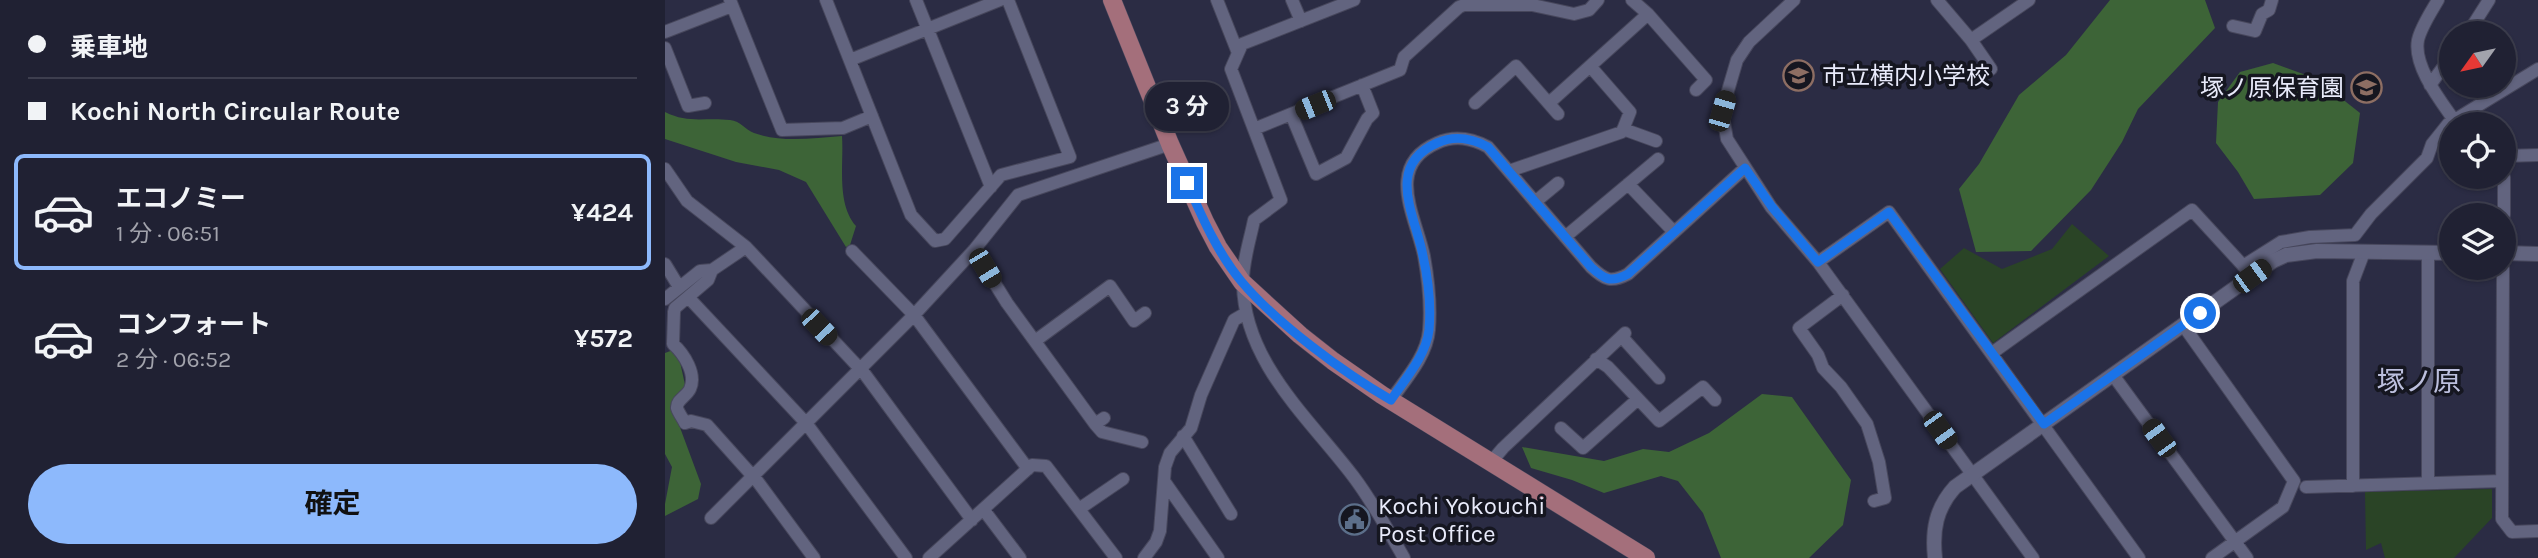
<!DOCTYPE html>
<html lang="ja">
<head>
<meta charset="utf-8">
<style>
	:root { --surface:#202133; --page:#2d2e3f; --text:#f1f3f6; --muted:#a2a3ac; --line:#3d3e4e; --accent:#8db9fc }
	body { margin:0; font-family:Karla,"Noto Sans JP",sans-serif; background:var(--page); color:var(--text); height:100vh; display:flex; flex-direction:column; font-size:26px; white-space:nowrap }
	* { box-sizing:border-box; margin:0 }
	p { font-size:23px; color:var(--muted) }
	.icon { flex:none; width:38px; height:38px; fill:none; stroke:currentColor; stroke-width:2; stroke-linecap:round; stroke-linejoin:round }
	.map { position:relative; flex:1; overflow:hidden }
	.drawer { display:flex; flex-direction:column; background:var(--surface); width:665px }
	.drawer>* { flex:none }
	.top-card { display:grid; align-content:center; height:154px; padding:0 28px; background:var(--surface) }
	.needle { width:46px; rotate:237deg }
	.controls { position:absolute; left:1774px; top:21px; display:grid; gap:14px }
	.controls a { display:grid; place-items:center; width:77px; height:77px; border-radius:50%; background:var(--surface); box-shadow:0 2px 5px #0004,0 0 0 2px var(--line); font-size:35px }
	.end { position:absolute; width:32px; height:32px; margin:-16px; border:9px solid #1a73e8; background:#fff; box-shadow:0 0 0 4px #fff }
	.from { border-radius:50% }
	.bubble { position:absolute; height:49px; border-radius:24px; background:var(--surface); box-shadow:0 2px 5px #0004,0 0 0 2px var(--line); font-size:23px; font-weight:700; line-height:49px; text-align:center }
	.car { position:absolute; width:21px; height:42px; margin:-21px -10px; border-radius:9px; box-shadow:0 0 5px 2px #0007; background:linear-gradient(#222 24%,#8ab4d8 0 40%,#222 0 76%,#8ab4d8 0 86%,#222 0) }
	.top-card b { display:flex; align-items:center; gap:24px; height:66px; font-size:26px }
	.top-card b+b { border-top:2px solid var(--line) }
	.top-card i { width:18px; height:18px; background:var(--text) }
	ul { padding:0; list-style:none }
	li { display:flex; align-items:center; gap:21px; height:116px; margin:0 14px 10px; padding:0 14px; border:4px solid transparent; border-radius:10px }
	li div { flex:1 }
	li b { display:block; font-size:26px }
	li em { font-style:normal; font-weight:700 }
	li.current { border-color:var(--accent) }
	li>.icon { width:63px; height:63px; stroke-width:1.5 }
	.button { display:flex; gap:14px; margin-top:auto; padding:14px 28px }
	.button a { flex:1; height:80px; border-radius:42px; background:var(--accent); color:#111; font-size:28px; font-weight:700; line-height:80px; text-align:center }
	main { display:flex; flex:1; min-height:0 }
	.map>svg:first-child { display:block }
	.green { fill:#2a4426 }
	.forest { fill:#3d6437 }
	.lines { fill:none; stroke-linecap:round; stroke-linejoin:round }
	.minor-casing { stroke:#47475c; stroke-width:14 }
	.tertiary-casing { stroke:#47475c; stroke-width:16 }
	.primary-casing { stroke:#47475c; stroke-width:19 }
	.minor { stroke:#62647f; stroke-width:12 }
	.tertiary { stroke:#62647f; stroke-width:14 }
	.primary { stroke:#a46f7b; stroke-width:18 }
	.route { stroke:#1a73e8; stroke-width:9 }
	.labels { text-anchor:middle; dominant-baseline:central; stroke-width:7; stroke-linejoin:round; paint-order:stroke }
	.poi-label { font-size:24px; fill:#e8eafa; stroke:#151620; text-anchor:start }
	.quarter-label { font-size:28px; fill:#bcbfdd; stroke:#151620 }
</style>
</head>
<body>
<main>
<section class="drawer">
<div class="top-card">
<b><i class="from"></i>乗車地</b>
<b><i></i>Kochi North Circular Route</b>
</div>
<ul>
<li class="current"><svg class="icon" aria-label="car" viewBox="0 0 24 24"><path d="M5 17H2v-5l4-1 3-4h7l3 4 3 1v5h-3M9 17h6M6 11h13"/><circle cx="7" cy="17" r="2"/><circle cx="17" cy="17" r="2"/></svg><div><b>エコノミー</b><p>1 分 · 06:51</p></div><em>¥424</em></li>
<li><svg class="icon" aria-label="car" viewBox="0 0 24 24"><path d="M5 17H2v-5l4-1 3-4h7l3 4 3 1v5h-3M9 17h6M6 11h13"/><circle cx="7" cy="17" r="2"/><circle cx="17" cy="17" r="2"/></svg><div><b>コンフォート</b><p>2 分 · 06:52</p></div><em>¥572</em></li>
</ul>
<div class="button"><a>確定</a></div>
</section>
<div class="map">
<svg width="1873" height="558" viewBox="0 0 1873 558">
	<rect width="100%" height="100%" fill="#2b2c44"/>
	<!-- green -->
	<path class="green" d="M 1407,224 L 1444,256 L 1328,343 L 1275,269 L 1299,248 L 1337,269 L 1387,249 Z
		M 1827,489 L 1827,518 L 1789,558 L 1720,558 L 1716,543 L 1701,550 L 1700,492 Z"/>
	<!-- forest -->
	<path class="forest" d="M 1445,0 L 1540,0 L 1550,28 L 1473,109 L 1457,142 L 1426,190 L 1366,251 L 1311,252 L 1294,189 L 1314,164 L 1354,95 L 1401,55 Z
		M 1608,63 L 1652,79 L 1695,113 L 1688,163 L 1655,195 L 1589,199 L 1573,172 L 1551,143 L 1553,102 L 1575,72 Z
		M 0,112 C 24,124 40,117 65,120 C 76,121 80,130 89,133 C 117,143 148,138 177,136 C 179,164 171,203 191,226 L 185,245 L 181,247 L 141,182 L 114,170 L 71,162 L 0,139 Z
		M 8,350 L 15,362 L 21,389 L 7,406 L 36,484 L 33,499 L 0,516 L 0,504 L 7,467 L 0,454 L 0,353 Z
		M 1097,394 L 1127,397 L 1186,480 L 1178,525 L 1144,558 L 1056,558 L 1038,513 L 1013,481 L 996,476 L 939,493 L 907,480 L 866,468 L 857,447 L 939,461 L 978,449 L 1004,452 L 1044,433 Z"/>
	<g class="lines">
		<defs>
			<path id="minor" d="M 65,0 L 117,130 L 178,128 L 207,116
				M 161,0 L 246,215 L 270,241 L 280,239 L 336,175 L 405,157 L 343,0
				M 251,0 L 326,187
				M 552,0 L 573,53
				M 627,0 L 636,21
				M 689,0 L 577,44 L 566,69 L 616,200 L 589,220 C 585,240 577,264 578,284 C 579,362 644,418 688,476 C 707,501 723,530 739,558
				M 967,0 L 983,14 L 1041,80 L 1031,90
				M 1129,0 L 1084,42 L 1072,60 L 1057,111 L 1062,139 L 1106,207 L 1153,262 L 1368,558
				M 1272,0 L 1306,40 L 1326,69
				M 1773,0 C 1766,12 1756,27 1753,40 C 1748,66 1775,100 1789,120
				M 1568,26 L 1590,31 L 1597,14 L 1604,10 L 1607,0
				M 0,32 L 67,6
				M 1803,33 L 1824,0
				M 1306,40 L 1364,0
				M 0,48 L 23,106 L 40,103
				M 185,60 L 335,0
				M 1765,85 L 1787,55
				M 810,103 L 851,66 L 893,114
				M 884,103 L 983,14
				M 626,114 L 651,174 L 681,158 L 702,119 L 708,113 L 697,85
				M 589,129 L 735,70 L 739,57 L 794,7 L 799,5 L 867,5 L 909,14 L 924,10 L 933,0
				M 958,129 L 991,141
				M 1839,156 L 1873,155
				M 0,169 L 22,201 L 81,247
				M 844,171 L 957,132 L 965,112 L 925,66
				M 963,184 L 1009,232
				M 870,202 L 893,183
				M 1839,215 L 1839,177
				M 900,237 L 993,159
				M 309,250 L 342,303 L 430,424 L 439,418
				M 187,251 L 249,315 L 363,469
				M 1153,262 L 1224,212 L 1474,558
				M 0,264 L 14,287
				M 1578,266 L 1616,242 L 1645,237 L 1690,235 L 1706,214 L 1762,158 L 1767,144 L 1783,124 L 1873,69
				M 1838,268 L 1837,519 L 1847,532 L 1873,531
				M 47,270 L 43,280 L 23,297 L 141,423 L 241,558
				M 1178,295 L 1134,328 L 1153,355 L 1158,368 L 1176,387 L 1202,424 L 1214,462 L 1220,498 L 1209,501
				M 23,297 L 10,308 L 9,312 L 8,344 C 19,354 32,374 25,389 C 22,396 11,400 12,408 C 13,412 18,419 20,423 L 26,421 L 42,425 L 93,482 L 149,558
				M 0,299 L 35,271 L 47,270 L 81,247 L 199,373 L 307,520
				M 1518,325 L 1629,481 L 1618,507 L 1547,558
				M 957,337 L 994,378
				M 370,341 L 445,286 L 469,321 L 480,313
				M 1327,353 L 1527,210 L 1583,271
				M 931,359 L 943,367 L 994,421 L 1038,387 L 1050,400
				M 1448,375 L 1582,558
				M 726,400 C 740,380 762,356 764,330 C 766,307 763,278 759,256 C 751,217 719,166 772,143 C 790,135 806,138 823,147 L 926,267 C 940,280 946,283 963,274 L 1080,168
				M 430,424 L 437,432 L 477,442
				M 896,428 L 918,448 L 973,399
				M 518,436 L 566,514
				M 826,462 L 838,448 L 960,333
				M 499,481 L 553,558
				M 1763,483 L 1763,252
				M 1688,486 L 1688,281 L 1699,252
				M 1641,487 L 1837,481
				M 318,509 L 355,558
				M 414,509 L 458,479
				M 46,518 L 249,315 L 309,250 L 353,195 L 505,144
				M 264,558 L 367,465 L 381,466 L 451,558
				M 479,558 L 491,542 L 495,531 L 500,467 L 505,453 L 526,428 L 536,395 L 569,320 L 581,313"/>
			<path id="tertiary" d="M 1839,253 L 1873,254
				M 1270,558 C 1267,530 1271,508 1290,487 L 1608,261 L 1621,255 L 1652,251 L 1787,253"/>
			<path id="primary" d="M 447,0 L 505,144 L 540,222 L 553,247 L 577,282 L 635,335 L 668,361 L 717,395 L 981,558"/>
		</defs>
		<!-- minor casing -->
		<use href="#minor" class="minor-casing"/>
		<!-- tertiary casing -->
		<use href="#tertiary" class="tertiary-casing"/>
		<!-- primary casing -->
		<use href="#primary" class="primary-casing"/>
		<!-- minor -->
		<use href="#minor" class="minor"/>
		<!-- tertiary -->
		<use href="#tertiary" class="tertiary"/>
		<!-- primary -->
		<use href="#primary" class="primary"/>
	</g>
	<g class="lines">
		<!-- route -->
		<path class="route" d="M 522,183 C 537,217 552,252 576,281 C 611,323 679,373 726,400 C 740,379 761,356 764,330 C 766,307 763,278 758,256 C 751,217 719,166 772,143 C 790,135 806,138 823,147 L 926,267 C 940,280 946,283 963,274 L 1080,168 L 1107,207 L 1153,262 L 1224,212 L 1379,424 L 1535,313"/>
	</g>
	<!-- icons -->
	<defs>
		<symbol id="school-ring" viewBox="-11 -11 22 22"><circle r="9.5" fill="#151620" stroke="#8d6e63" stroke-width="1.5"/><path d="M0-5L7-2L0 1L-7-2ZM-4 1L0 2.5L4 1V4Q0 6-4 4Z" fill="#8d6e63"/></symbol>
		<symbol id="civic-ring" viewBox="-11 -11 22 22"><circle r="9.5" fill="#151620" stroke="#5c6f8a" stroke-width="1.5"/><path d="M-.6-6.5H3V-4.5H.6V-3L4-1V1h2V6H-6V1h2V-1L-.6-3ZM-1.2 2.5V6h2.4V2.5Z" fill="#5c6f8a"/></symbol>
	</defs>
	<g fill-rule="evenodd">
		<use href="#school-ring" x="1116" y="58" width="35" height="35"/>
		<use href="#school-ring" x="1684" y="70" width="35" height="35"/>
		<use href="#civic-ring" x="672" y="502" width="35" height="35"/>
	</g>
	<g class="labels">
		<!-- poi labels -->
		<g class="poi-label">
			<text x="1157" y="76">市立横内小学校</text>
			<text x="1679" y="88" text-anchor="end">塚ノ原保育園</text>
			<text x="713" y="506">Kochi Yokouchi<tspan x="713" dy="28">Post Office</tspan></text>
		</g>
		<!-- quarter labels -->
		<g class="quarter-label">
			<text x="1754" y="381">塚ノ原</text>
		</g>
	</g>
</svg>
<div class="controls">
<a><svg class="needle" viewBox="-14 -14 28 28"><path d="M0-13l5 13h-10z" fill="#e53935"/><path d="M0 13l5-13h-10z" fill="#a2a3ac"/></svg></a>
<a><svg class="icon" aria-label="locate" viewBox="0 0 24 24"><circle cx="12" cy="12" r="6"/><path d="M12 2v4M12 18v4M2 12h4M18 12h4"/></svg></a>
<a><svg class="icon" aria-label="layers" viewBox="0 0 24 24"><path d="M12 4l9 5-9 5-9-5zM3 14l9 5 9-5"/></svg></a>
</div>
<i class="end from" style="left:1535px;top:313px"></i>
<i class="end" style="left:522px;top:183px"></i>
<div class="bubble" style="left:480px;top:82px;width:84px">3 分</div>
<i class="car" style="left:650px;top:105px;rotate:248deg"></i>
<i class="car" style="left:1057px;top:111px;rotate:16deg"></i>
<i class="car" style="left:320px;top:268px;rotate:149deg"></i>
<i class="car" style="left:1587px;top:276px;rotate:54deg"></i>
<i class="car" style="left:154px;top:327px;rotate:137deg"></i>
<i class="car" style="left:1275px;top:430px;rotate:144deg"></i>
<i class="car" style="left:1494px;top:438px;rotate:324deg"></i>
</div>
</main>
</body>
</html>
